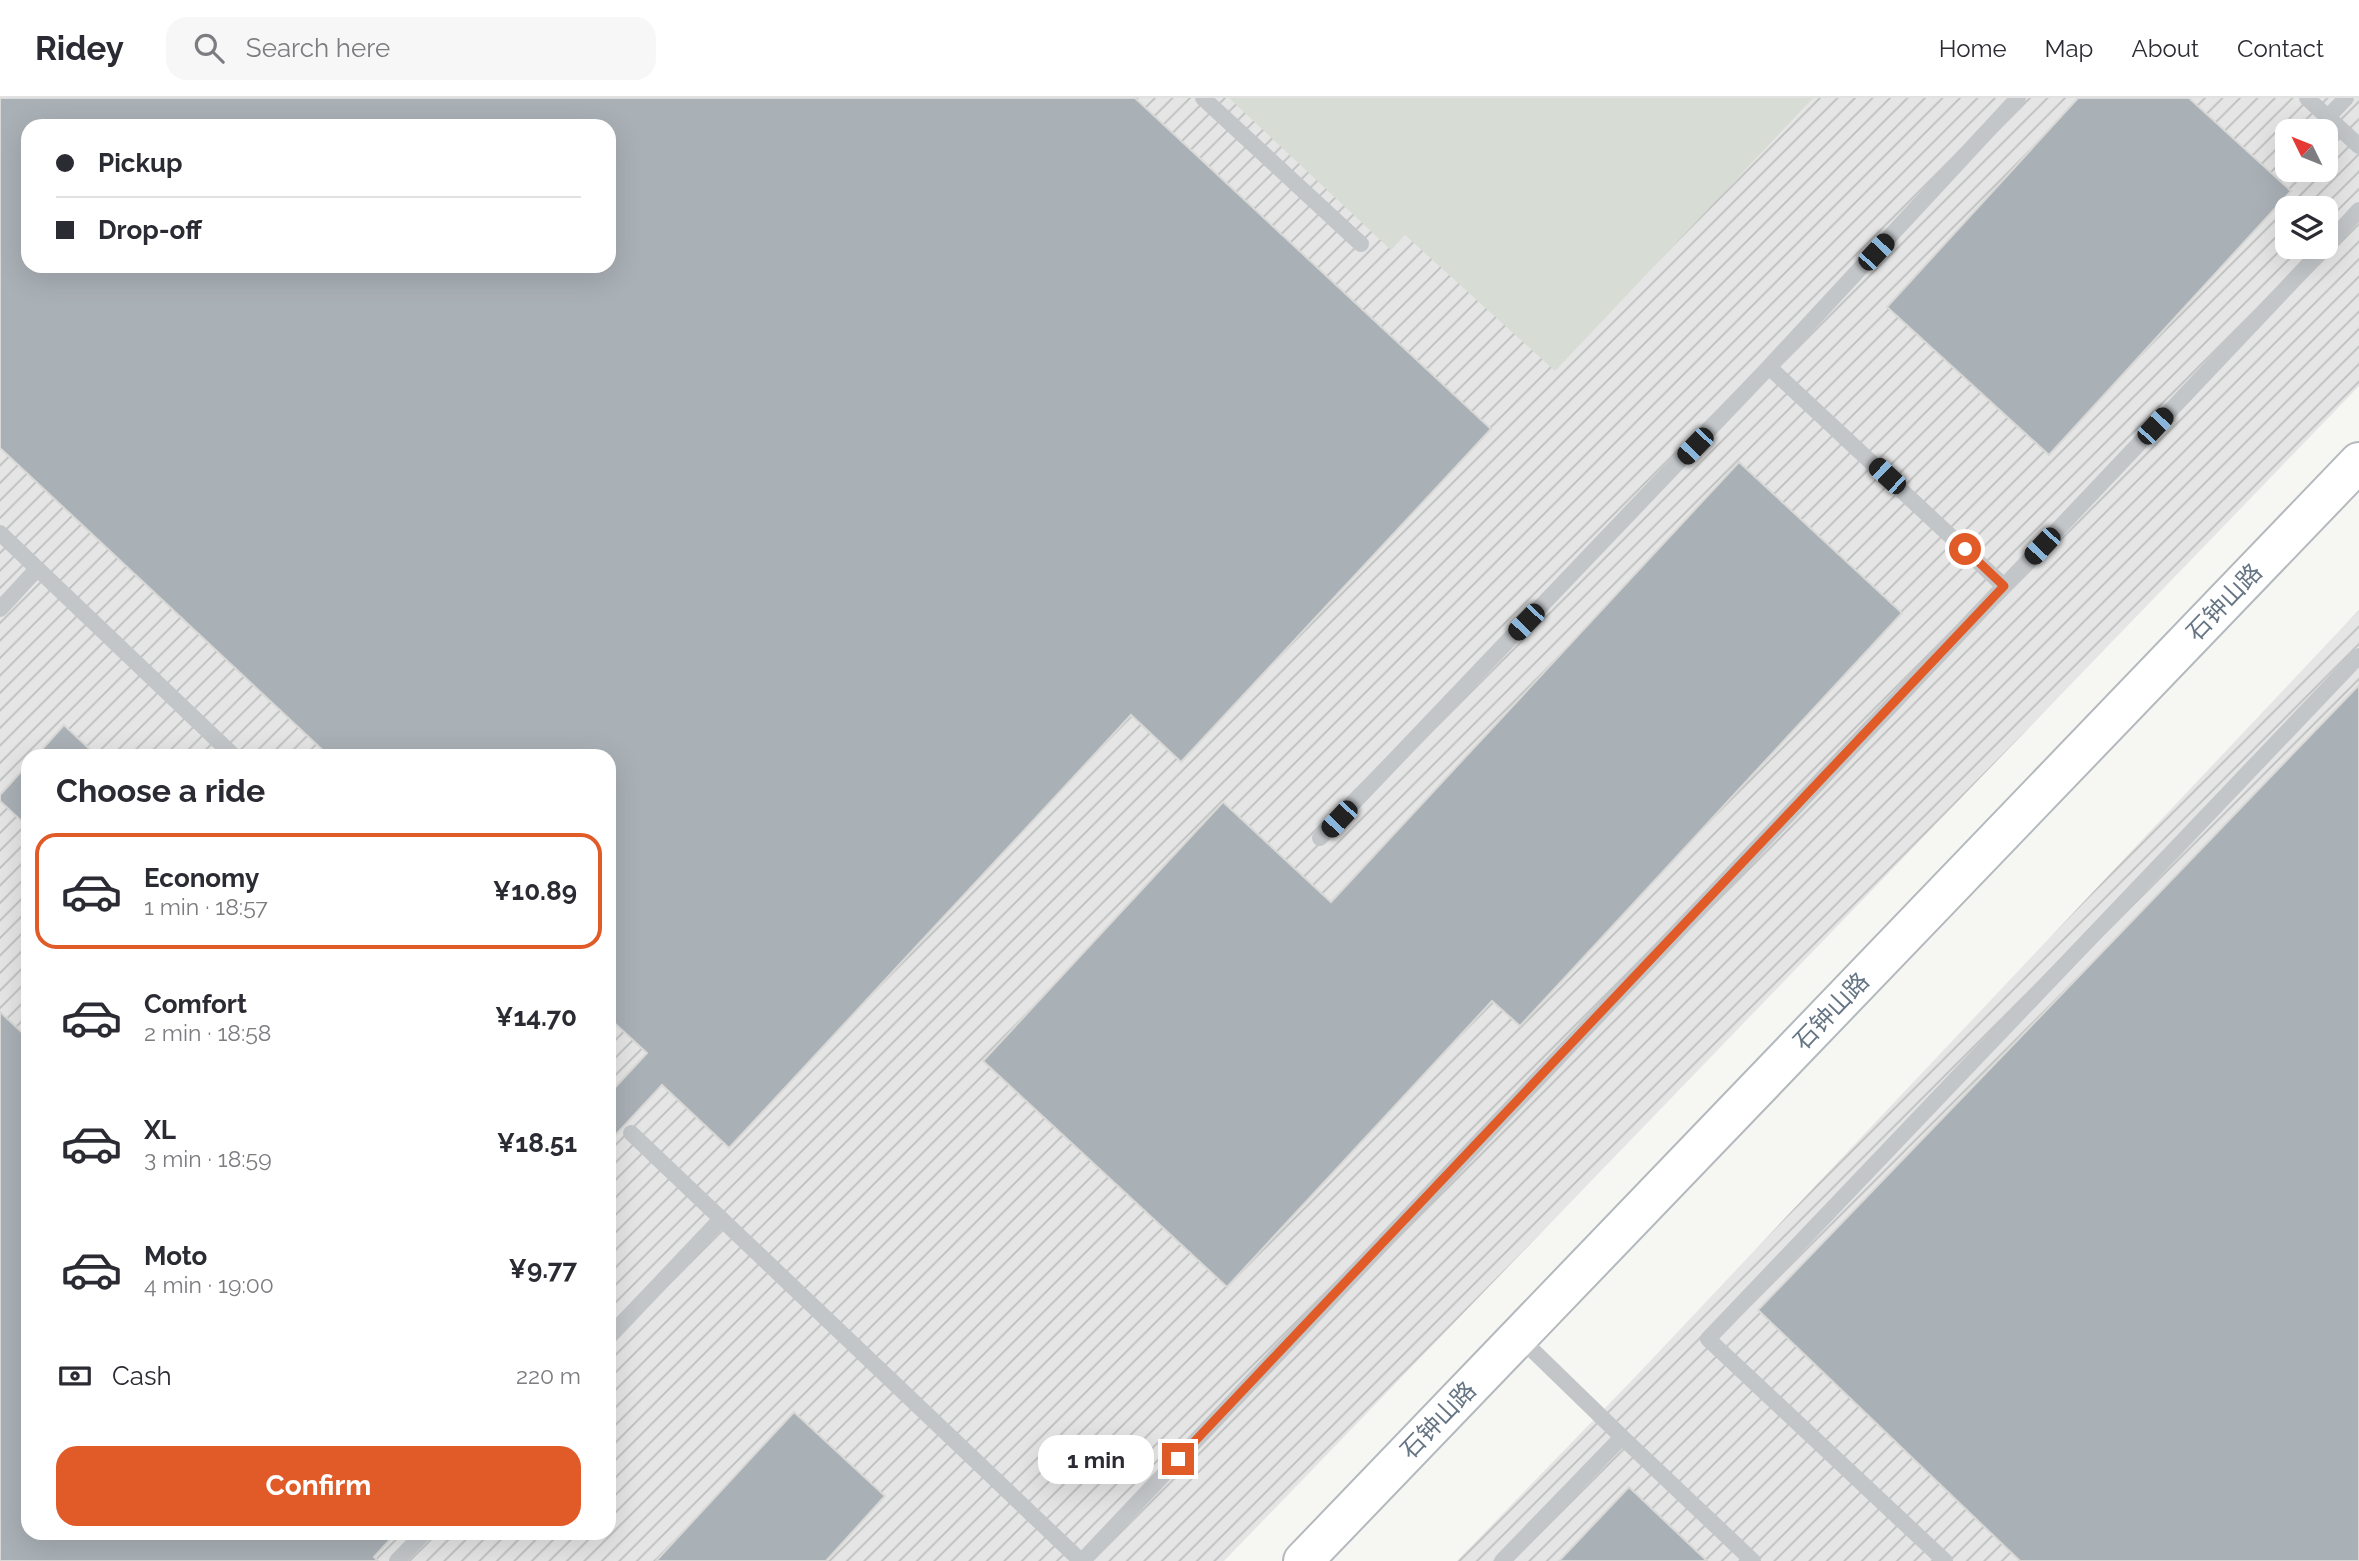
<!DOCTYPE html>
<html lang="en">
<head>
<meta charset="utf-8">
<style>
	:root { --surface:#fff; --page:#f7f7f7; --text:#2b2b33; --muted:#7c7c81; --line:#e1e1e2; --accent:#e15b28 }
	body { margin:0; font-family:Raleway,"Noto Sans SC",sans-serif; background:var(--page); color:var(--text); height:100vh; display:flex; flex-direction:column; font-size:26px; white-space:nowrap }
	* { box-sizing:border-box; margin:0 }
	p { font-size:23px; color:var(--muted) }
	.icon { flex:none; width:38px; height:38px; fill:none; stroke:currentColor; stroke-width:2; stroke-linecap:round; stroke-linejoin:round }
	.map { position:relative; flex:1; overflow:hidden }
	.panel { position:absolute; left:21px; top:651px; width:595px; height:791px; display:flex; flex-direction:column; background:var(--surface); border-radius:21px; box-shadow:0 7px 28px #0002 }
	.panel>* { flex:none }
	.banner { position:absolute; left:21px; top:21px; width:595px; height:154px; border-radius:21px; box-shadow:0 7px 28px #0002; display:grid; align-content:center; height:154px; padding:0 35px; background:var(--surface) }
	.needle { width:46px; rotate:313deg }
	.buttons { position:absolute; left:2275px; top:21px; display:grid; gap:14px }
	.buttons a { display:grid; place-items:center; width:63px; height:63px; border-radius:14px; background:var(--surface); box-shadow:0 7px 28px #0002; font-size:35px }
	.end { position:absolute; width:32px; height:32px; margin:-16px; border:9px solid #e15b28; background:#fff; box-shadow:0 0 0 4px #fff }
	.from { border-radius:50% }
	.bubble { position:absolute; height:49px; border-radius:21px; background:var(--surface); box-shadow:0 7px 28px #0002; font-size:23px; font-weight:700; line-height:49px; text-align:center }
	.car { position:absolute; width:21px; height:42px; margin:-21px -10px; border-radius:9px; box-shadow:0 0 5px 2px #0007; background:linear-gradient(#222 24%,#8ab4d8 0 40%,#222 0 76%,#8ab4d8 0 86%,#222 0) }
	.banner b { display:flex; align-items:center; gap:24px; height:66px; font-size:26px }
	.banner b+b { border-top:2px solid var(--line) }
	.banner i { width:18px; height:18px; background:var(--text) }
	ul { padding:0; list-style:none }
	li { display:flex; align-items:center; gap:21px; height:116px; margin:0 14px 10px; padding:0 21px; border:4px solid transparent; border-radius:21px }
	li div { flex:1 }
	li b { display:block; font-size:26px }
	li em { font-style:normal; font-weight:700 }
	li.on { border-color:var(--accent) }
	li>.icon { width:63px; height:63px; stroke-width:1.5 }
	h2 { padding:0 35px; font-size:32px; line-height:84px }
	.pay { display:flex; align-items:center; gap:18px; height:77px; padding:0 35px; font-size:26px }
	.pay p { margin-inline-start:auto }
	.cta { display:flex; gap:14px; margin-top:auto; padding:14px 35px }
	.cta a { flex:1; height:80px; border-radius:21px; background:var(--accent); color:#fff; font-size:28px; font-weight:700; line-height:80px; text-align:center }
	header { display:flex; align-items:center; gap:42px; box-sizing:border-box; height:98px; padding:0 35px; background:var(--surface); border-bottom:2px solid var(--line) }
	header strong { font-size:33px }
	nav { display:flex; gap:38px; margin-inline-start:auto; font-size:24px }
	.search { width:490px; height:63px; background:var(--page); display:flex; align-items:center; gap:18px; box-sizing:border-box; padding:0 24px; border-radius:21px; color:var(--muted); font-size:26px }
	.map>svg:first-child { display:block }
	.industrial { fill:url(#industrial-furrows); fill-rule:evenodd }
	.grass { fill:#d7ddd4 }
	.building { fill:#a9b0b6; stroke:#d8d8d6; stroke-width:2; fill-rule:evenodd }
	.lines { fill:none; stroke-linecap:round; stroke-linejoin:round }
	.secondary-casing { stroke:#b4b9be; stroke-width:42 }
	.lane { stroke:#c2c6c9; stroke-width:16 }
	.secondary { stroke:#fff; stroke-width:38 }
	.route { stroke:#e15b28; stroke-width:9 }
	.labels { text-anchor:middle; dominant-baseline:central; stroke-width:7; stroke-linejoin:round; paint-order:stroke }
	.street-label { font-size:24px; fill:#667584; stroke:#fff }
</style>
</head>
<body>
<header>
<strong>Ridey</strong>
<div class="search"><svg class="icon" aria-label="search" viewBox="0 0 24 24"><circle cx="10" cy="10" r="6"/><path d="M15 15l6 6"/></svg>Search here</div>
<nav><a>Home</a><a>Map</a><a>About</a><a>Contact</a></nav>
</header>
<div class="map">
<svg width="2359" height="1463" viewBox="0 0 2359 1463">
	<defs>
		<pattern id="industrial-furrows" width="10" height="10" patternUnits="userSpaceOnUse" patternTransform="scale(1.75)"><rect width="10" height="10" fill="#e4e5e4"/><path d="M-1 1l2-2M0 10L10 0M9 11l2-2" fill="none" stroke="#bdbebe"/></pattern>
	</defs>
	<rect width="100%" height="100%" fill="#f6f6f3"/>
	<!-- industrial -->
	<path class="industrial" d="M 0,0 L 2359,0 L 2359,288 L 1224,1463 L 0,1463 ZM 28,28 L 609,28 L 609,168 L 28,168 ZM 2287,33 L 2326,33 L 2326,72 L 2287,72 ZM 2287,110 L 2326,110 L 2326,149 L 2287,149 ZM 28,658 L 609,658 L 609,1435 L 28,1435 Z
		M 2359,512 L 2359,1463 L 1457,1463 L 1637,1277 Z"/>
	<!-- grass -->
	<path class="grass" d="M 1229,0 L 1813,0 L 1555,273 L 1405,137 L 1391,152 Z"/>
	<!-- building -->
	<path class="building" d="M 0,0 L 1135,0 L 1491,331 L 1181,664 L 1131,617 L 729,1050 L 662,987 L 609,1044 L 609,996 L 647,955 L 609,920 L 609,658 L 329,658 L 0,350 ZM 28,28 L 609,28 L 609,168 L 28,168 Z
		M 2078,0 L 2189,0 L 2291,93 L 2049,357 L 1887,209 Z
		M 1739,364 L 1902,515 L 1520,928 L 1492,903 L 1227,1189 L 983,963 L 1223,704 L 1331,804 Z
		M 2359,587 L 2359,1463 L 2020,1463 L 1758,1212 Z
		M 64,627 L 97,658 L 36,658 Z
		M 28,666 L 28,729 L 0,703 L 0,697 Z
		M 0,914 L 28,940 L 28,1435 L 396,1435 L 374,1459 L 378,1463 L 0,1463 Z
		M 794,1314 L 885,1398 L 826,1463 L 656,1463 Z
		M 1629,1389 L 1707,1463 L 1559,1463 Z"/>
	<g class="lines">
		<defs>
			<path id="secondary" d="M 1303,1463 L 2359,364"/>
		</defs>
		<!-- secondary casing -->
		<use href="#secondary" class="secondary-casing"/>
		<!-- lane -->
		<path class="lane" d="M 1203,0 L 1361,146
			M 2307,0 L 2359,48
			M 2328,19 L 2346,0
			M 2326,148 L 2359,112
			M 1769,269 L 2004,488
			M 0,435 L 234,658
			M 0,511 L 37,471
			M 1320,740 L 1769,269 L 2018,0
			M 631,1035 L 1081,1463
			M 609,1239 L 721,1121
			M 1519,1239 L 1622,1339
			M 397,1463 L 424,1435
			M 1082,1463 L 2325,149
			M 1502,1463 L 1622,1339 L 1753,1463
			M 1945,1463 L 1708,1241 L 2359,558"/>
		<!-- secondary -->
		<use href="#secondary" class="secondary"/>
	</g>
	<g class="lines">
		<!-- route -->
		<path class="route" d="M 1178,1361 L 2004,488 L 1965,451"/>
	</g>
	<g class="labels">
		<!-- street labels -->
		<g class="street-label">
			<text transform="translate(2224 504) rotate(-46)">石钟山路</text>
			<text transform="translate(1831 913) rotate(-46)">石钟山路</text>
			<text transform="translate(1438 1322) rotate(-46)">石钟山路</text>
		</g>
	</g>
</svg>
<div class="buttons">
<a><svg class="needle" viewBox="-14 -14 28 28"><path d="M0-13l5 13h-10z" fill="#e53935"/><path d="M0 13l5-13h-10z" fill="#7c7c81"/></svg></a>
<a><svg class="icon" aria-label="layers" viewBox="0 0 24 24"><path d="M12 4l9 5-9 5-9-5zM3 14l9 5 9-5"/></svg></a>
</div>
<i class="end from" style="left:1965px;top:451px"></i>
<i class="end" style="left:1178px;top:1361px"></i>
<div class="bubble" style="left:1038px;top:1337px;width:116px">1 min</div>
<i class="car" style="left:1876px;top:154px;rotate:43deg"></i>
<i class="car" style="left:2155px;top:328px;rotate:43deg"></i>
<i class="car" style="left:1695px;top:348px;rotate:224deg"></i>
<i class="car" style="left:1887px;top:378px;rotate:313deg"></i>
<i class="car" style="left:2042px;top:448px;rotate:223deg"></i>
<i class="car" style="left:1526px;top:524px;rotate:224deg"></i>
<i class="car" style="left:1339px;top:721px;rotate:223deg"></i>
<div class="banner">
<b><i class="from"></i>Pickup</b>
<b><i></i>Drop-off</b>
</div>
<section class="panel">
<h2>Choose a ride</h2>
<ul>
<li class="on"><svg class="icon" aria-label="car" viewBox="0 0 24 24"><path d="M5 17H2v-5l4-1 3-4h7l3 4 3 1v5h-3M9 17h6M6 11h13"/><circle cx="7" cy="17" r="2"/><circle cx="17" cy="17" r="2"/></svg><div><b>Economy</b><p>1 min · 18:57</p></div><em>¥10.89</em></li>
<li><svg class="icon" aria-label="car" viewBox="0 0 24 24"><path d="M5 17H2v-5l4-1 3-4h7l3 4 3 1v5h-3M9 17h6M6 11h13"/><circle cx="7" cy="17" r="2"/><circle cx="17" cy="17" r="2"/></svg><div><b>Comfort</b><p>2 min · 18:58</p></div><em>¥14.70</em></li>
<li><svg class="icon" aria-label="car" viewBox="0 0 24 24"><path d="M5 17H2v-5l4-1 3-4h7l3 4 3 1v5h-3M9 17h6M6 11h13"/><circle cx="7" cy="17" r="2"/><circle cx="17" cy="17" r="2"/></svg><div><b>XL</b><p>3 min · 18:59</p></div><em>¥18.51</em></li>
<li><svg class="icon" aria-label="car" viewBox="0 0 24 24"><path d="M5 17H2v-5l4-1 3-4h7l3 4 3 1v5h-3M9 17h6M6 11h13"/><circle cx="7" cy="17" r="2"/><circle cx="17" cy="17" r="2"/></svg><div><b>Moto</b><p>4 min · 19:00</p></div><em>¥9.77</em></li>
</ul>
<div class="pay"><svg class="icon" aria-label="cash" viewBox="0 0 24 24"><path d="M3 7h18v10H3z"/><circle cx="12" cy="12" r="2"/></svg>Cash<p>220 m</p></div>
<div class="cta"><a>Confirm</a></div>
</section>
</div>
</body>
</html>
